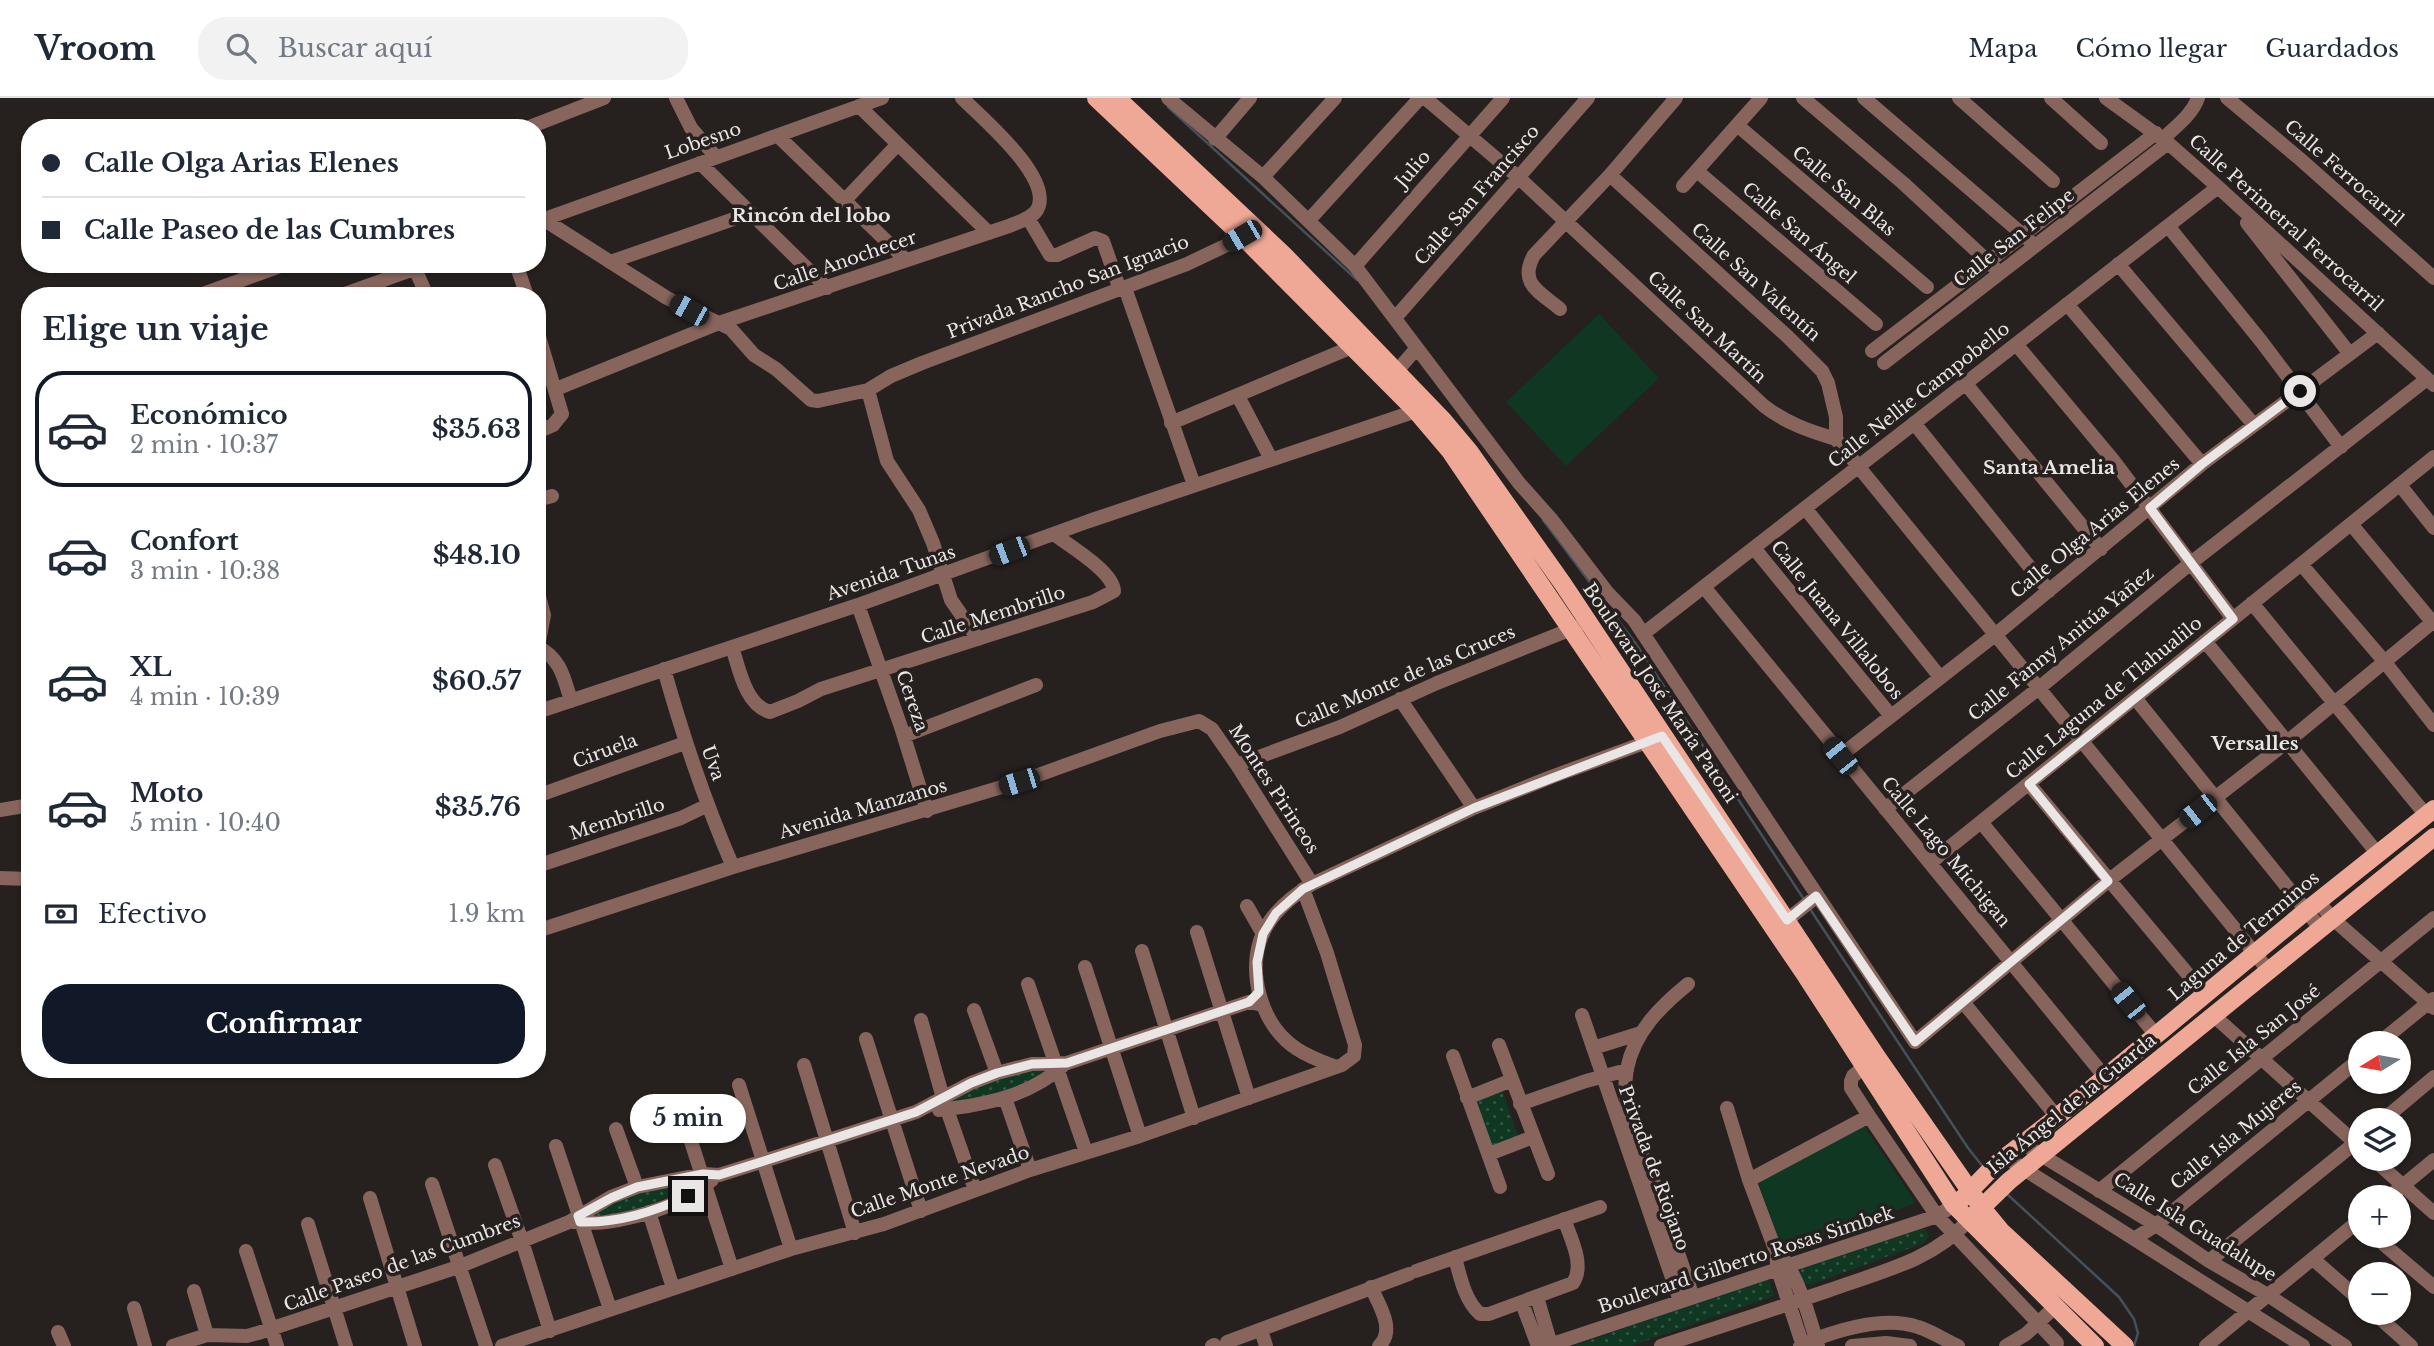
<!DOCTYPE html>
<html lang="es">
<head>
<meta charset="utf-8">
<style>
	:root { --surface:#fff; --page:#f2f2f3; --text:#1f2937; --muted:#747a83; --line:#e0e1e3; --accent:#111827 }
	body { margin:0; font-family:"Libre Baskerville",serif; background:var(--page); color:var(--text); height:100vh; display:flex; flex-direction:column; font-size:26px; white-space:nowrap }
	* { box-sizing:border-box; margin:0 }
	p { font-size:23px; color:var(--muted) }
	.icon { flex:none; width:38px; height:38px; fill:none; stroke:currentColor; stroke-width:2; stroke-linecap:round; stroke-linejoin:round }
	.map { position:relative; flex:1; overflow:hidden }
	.panel { position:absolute; left:21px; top:189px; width:525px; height:791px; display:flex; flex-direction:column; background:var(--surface); border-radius:28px; box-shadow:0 2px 5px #0004 }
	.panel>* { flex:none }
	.hud { position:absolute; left:21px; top:21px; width:525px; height:154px; border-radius:28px; box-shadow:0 2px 5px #0004; display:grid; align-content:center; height:154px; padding:0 21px; background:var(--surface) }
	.needle { width:46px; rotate:259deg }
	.fabs { position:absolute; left:2348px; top:933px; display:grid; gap:14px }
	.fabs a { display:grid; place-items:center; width:63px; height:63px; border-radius:50%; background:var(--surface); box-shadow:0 2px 5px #0004; font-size:35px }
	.end { position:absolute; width:32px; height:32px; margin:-16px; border:9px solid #e9e6e5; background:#111; box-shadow:0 0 0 4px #111 }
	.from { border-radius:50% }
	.bubble { position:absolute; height:49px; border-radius:24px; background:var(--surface); box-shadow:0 2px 5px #0004; font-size:23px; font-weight:700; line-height:49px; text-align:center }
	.car { position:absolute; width:21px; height:42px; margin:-21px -10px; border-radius:9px; box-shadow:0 0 5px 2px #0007; background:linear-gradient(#222 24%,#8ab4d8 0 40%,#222 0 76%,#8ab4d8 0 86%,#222 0) }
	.hud b { display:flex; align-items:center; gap:24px; height:66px; font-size:26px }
	.hud b+b { border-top:2px solid var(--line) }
	.hud i { width:18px; height:18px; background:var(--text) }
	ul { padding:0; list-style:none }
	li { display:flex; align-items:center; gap:21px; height:116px; margin:0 14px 10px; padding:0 7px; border:4px solid transparent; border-radius:28px }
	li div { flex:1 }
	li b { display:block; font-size:26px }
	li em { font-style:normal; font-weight:700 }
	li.selected { border-color:var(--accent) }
	li>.icon { width:63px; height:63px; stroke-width:1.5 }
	h2 { padding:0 21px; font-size:32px; line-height:84px }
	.pay { display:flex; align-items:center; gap:18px; height:77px; padding:0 21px; font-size:26px }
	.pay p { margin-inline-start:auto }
	.cta { display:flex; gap:14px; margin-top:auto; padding:14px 21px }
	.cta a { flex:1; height:80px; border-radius:28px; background:var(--accent); color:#fff; font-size:28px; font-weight:700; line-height:80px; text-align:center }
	header { display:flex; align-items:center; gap:42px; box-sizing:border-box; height:98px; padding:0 35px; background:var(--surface); border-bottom:2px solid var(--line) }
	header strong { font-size:33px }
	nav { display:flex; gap:38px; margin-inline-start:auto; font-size:24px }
	.search { width:490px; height:63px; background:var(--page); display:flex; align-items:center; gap:18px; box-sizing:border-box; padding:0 24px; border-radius:28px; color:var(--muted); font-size:26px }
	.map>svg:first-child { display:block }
	.grass { fill:#0f3721 }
	.park { fill:url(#park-dots) }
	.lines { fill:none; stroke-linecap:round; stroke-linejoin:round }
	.stream { stroke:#46505a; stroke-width:2.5 }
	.minor { stroke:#88655c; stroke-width:14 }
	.major { stroke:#f0a896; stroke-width:18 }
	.route { stroke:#e9e6e5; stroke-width:9 }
	.labels { text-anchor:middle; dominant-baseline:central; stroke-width:7; stroke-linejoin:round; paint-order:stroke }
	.street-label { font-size:18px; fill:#e9e6e5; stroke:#26211f }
	.neighbourhood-label { font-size:19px; font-weight:bold; fill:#e9e6e5; stroke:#26211f }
</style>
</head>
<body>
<header>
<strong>Vroom</strong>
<div class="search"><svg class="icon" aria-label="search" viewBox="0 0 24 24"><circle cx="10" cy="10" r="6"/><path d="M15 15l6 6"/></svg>Buscar aquí</div>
<nav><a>Mapa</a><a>Cómo llegar</a><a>Guardados</a></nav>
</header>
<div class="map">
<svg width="2434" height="1248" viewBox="0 0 2434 1248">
	<defs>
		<pattern id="park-dots" width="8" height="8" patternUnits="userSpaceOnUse" patternTransform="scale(1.75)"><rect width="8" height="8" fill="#0f3721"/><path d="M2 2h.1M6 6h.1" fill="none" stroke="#325441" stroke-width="1.8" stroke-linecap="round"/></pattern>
	</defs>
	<rect width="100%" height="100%" fill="#26211f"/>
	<!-- grass -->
	<path class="grass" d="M 1599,216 L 1659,280 L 1566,368 L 1506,304 Z
		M 1864,1028 L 1916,1105 L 1783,1152 L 1757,1082 Z"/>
	<!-- park -->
	<path class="park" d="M 1049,970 L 1021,989 L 981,1002 L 945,1004 C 982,983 1006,972 1049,970 Z
		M 1502,992 L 1519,1041 L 1490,1051 L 1473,1003 Z
		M 697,1083 L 649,1108 L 623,1117 L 585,1120 L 618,1100 L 644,1091 Z
		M 1918,1130 L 1925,1131 L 1929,1138 L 1924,1145 L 1810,1187 L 1804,1185 L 1800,1175 L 1802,1169 Z
		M 1768,1180 L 1774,1198 L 1631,1248 L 1573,1248 Z"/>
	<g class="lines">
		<!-- stream -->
		<path class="stream" d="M 1168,9 L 1357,182
			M 1543,422 L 1636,546 L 1805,803
			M 1810,811 L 1968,1050 L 1984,1070
			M 2007,1096 L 2119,1199 L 2134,1221 L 2138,1235 L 2134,1248"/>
		<!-- minor -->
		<path class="minor" d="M 676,0 L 691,30 L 716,59
			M 1168,0 L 1263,79 L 1355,168 L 1519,385 L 1552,422 L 1607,494 L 1634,522 L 1915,944 L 2108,783 L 2287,644 L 2434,523
			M 1425,0 L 1518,79 L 1764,308 C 1786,325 1809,333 1836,341
			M 1803,0 L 1903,85 L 1994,169
			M 1864,0 L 2029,142
			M 1959,0 L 2053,83
			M 2051,0 L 2101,45
			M 2106,0 L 2168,45 L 2218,89 L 2434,287
			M 2227,0 L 2300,61 L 2434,180
			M 859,8 L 989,135
			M 1737,27 L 1927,189
			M 527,30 L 604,0
			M 778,38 L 906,162
			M 1215,41 L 1250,0
			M 2163,41 C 2176,28 2192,17 2198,0
			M 700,65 L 827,190
			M 1697,73 L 1876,226
			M 1610,77 L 1788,239 L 1822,273 L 1828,285 L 1836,319 L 1836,341
			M 1263,79 L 1335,0
			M 1683,88 L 1761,0
			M 845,102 L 898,46
			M 1028,120 L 1050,157 L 1057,157 L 1095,140 L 1103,143 L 1120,192
			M 543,121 L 667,200 L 731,231 L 754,257 L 776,271 L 811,302 L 818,303 L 868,292
			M 1309,122 L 1420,0
			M 539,123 L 882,0
			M 2247,125 L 2350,256
			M 2168,128 L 2261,243 L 2341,349
			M 610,164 L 751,115
			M 413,166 L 427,198
			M 516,166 L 527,198
			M 2118,166 L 2254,327
			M 1355,168 L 1503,0
			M 1125,190 L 1194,387
			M 197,198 L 286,166
			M 339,198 L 428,166
			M 2067,206 L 2202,366
			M 1560,211 C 1540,194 1518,186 1534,157 L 1610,77 L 1676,0
			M 1395,220 L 1588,0
			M 537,232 L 562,316 L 553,327 L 537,334
			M 2016,246 L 2113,362 L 2233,521
			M 1872,253 L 2156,35
			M 1884,265 L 2168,45
			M 1396,274 L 1416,251
			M 1966,286 L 2101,451
			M 556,291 L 719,225 L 1009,128 C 1018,124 1031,121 1037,112 C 1055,81 982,20 962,0
			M 1238,298 L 1271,361
			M 1171,325 L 1352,249
			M 1914,325 L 2049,493
			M 1836,341 L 2269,873
			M 2400,387 L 2434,430
			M 537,402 L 552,398
			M 1805,410 L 1940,579
			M 2351,426 L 2434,526
			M 1754,450 L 1891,618
			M 2301,466 L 2384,563 L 2434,627
			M 1704,489 L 2105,979
			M 537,491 L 544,517 L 538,549 C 561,561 564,580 571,603
			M 2252,505 L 2426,717
			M 858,507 L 901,629 L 927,713
			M 1643,536 L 2218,89
			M 978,541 L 951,502 L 933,445 L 919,412 L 887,363 L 868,292 L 891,278 L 922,265 L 1187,166 L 1229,146 L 1248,133
			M 2205,543 L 2378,756
			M 732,549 C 739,570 745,607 770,614 L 798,603 L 821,591 L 1093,504 L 1114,493 C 1113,473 1069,448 1054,436
			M 664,571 C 683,639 705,704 733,769
			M 2135,600 L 2321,831
			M 1400,601 L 1474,710
			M 537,614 L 858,507 L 1089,423 L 1416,313
			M 904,638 L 1036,587
			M 1840,658 L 1995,537 L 2202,366 L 2378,235
			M 1237,667 L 1340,629 L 1437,585 L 1579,528
			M 2029,686 L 2206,898
			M 537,698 L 685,645
			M 1885,711 L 2039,590 L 2192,464 L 2427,281
			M 0,712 L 30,707
			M 1981,724 L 2156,937
			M 1930,765 L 2434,359
			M 537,768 L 681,720 L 708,707
			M 0,780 L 30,781
			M 2318,804 L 2333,821 L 2434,910
			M 1247,808 L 1263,836
			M 1787,822 L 1817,798
			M 537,833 L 733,769 L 1019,684 L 1160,633 L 1199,623 L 1212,631 L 1237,667 L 1312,786
			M 1197,834 L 1249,1000
			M 1142,853 L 1194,1020
			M 1085,869 L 1140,1038
			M 1028,886 L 1086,1054
			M 1688,886 C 1661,908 1634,934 1627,971 C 1619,1012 1643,1056 1657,1093 C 1669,1129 1681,1164 1693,1199
			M 1963,904 L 2057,1019
			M 974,912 L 997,975
			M 1582,917 L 1680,1203
			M 2213,917 L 2361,1050
			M 921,922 L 943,1000 L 975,1092
			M 866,941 L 921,1113
			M 2379,945 L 2433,901
			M 1499,947 L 1548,1076
			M 1593,950 L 1641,935
			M 1453,958 L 1500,1089
			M 1870,964 L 1853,978 L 1851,983 L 1851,990 L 1869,1018 L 1937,1118 L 2057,1245
			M 804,967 L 855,1135
			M 1336,969 C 1323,964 1309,959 1297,951 C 1261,928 1246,873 1263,835 C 1273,813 1292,798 1312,786 L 1474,710 L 1551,679 L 1655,641
			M 739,987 L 791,1151
			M 1005,1000 L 1030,1072
			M 1467,1000 L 1512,982
			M 1520,1006 L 1586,983 L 1627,972
			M 680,1009 L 732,1171
			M 1727,1010 L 1749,1082 L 1775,1151 L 1778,1172 L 1803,1248
			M 939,1012 C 984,1007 1031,998 1065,966
			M 2383,1022 L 2434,979
			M 616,1031 L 637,1089
			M 2023,1046 L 2156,1127 L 2209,1163 L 2266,1196 L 2345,1248
			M 556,1048 L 610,1211
			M 1489,1056 L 1533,1039
			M 2005,1059 L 2303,1248
			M 2372,1060 L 2434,1115
			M 495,1067 L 522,1143 L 550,1233
			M 1749,1082 L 1869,1018
			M 432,1086 L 486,1248
			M 2099,1093 L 2434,820
			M 2389,1099 L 2434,1062
			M 370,1100 L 415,1248
			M 649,1114 L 673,1190
			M 573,1124 C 584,1124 596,1126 606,1124 C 642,1119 684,1106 712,1082
			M 308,1126 L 346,1248
			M 2374,1138 L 2434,1189
			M 2134,1141 L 2156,1127 L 2361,960
			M 246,1153 L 277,1248
			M 1455,1159 C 1460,1179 1465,1203 1480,1216 L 1489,1216 L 1573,1185 C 1585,1167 1571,1141 1564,1121
			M 2313,1161 L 2361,1203
			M 1784,1162 C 1800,1183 1810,1222 1818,1248
			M 2209,1163 L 2360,1041
			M 1416,1173 L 1600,1109
			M 1371,1189 C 1379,1207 1396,1232 1379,1248
			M 194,1193 L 207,1237
			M 1537,1199 L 1551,1247
			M 1522,1205 L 1538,1248
			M 134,1210 L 145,1248
			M 2373,1214 L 2411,1248
			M 1261,1232 L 1266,1248
			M 58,1234 L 64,1248
			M 1227,1244 L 1409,1176
			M 173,1248 L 207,1237 L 247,1238 L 258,1235 L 458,1169 L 569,1124 L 611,1099 L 637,1089 L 703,1076 L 719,1077 L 764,1063 L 916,1014 L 971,985 L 997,975 L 1032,966 L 1067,965 L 1249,904 L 1263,907
			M 502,1248 L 791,1151 L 884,1126 L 1030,1072 L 1140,1038 L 1342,967 L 1354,958 L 1355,947 L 1327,855 L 1303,791
			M 1212,1248 L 1214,1247
			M 1547,1248 L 1937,1118 L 1954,1107
			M 1661,1248 C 1717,1230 1774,1211 1830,1192 C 1879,1174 1932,1163 1968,1123
			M 1800,1248 C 1832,1233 1883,1217 1918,1229 C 1931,1233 1945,1242 1958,1248
			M 1852,1248 L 1886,1245 L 1910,1248
			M 2006,1248 L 2026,1236 L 2055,1209
			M 2206,1248 L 2361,1121"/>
		<!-- major -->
		<path class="major" d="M 1096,0 L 1242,138 L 1416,313 L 1450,353 L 1806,878 L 1954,1107 L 2095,1248
			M 1117,0 L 1284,157 L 1443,322 L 1469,353 L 1563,486 L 1877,959 L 1982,1110 L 2001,1133 L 2125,1248
			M 1962,1101 L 1995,1067 L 2057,1019 L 2306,813 L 2434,711
			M 1974,1117 L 2009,1083 L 2434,739"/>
	</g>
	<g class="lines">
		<!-- route -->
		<path class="route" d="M 688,1098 C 653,1114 619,1125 580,1124 L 578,1118 L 611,1100 L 637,1089 L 703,1076 L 719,1077 L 764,1063 L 916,1014 L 971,985 L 997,975 L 1032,966 L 1067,965 L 1249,904 L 1259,894 L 1257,864 L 1263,836 L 1276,815 L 1303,791 L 1474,710 L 1662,638 L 1787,822 L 1816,798 L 1915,944 L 2108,783 L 2029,686 L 2233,521 L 2150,410 L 2202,366 L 2300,293"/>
	</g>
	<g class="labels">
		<!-- street labels -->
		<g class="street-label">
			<text transform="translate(703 43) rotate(-19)">Lobesno</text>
			<text transform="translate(1413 71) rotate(-49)">Julio</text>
			<text transform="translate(2344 75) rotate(41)">Calle Ferrocarril</text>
			<text transform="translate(1844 93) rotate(40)">Calle San Blas</text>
			<text transform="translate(1477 97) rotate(-49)">Calle San Francisco</text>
			<text transform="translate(2286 125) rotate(42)">Calle Perimetral Ferrocarril</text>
			<text transform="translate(1799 135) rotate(41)">Calle San Ángel</text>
			<text transform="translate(2014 140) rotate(-38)">Calle San Felipe</text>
			<text transform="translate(845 163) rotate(-19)">Calle Anochecer</text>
			<text transform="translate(1756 184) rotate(42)">Calle San Valentín</text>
			<text transform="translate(1068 189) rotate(-21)">Privada Rancho San Ignacio</text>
			<text transform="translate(1707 229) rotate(43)">Calle San Martín</text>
			<text transform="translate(1919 297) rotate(-38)">Calle Nellie Campobello</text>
			<text transform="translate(2095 430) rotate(-39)">Calle Olga Arias Elenes</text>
			<text transform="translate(891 475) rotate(-19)">Avenida Tunas</text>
			<text transform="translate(993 517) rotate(-18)">Calle Membrillo</text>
			<text transform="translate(1837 522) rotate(51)">Calle Juana Villalobos</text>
			<text transform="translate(2061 546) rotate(-39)">Calle Fanny Anitúa Yañez</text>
			<text transform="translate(1405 579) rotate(-23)">Calle Monte de las Cruces</text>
			<text transform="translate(1660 595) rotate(56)">Boulevard José María Patoni</text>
			<text transform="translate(2104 600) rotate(-39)">Calle Laguna de Tlahualilo</text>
			<text transform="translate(912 603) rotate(71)">Cereza</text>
			<text transform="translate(605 653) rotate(-20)">Ciruela</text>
			<text transform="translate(713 665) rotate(70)">Uva</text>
			<text transform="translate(1274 691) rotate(57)">Montes Pirineos</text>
			<text transform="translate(863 711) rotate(-16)">Avenida Manzanos</text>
			<text transform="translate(617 721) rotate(-18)">Membrillo</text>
			<text transform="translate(1946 754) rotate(50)">Calle Lago Michigan</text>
			<text transform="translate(2244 838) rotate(-40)">Laguna de Terminos</text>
			<text transform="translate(2254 942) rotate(-39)">Calle Isla San José</text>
			<text transform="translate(2072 1006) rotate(-39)">Isla Ángel de la Guarda</text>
			<text transform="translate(2236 1037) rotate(-39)">Calle Isla Mujeres</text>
			<text transform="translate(1654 1070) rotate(70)">Privada de Riojano</text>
			<text transform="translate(940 1084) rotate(-19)">Calle Monte Nevado</text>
			<text transform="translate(2195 1129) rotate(32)">Calle Isla Guadalupe</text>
			<text transform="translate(1746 1162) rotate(-18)">Boulevard Gilberto Rosas Simbek</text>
			<text transform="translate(402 1165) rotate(-20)">Calle Paseo de las Cumbres</text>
		</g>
		<!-- neighbourhood labels -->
		<g class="neighbourhood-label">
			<text x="811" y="117">Rincón del lobo</text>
			<text x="2049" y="369">Santa Amelia</text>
			<text x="2255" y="645">Versalles</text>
		</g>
	</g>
</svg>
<div class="fabs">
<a><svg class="needle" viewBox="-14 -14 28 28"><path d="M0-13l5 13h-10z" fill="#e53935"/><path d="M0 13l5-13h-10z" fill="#747a83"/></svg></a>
<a><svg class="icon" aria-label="layers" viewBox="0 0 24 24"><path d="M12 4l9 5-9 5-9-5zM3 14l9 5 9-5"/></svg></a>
<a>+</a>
<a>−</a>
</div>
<i class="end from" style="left:2300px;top:293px"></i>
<i class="end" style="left:688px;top:1098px"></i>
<div class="bubble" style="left:630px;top:996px;width:116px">5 min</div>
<i class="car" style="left:1242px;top:138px;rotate:240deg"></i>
<i class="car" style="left:689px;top:212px;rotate:299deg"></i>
<i class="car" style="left:1009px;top:453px;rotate:249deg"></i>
<i class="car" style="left:1840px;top:658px;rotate:321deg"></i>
<i class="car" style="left:1019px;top:684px;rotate:253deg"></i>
<i class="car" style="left:2198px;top:713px;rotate:232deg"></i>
<i class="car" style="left:2128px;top:903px;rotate:321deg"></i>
<div class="hud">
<b><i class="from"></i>Calle Olga Arias Elenes</b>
<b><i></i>Calle Paseo de las Cumbres</b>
</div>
<section class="panel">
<h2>Elige un viaje</h2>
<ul>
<li class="selected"><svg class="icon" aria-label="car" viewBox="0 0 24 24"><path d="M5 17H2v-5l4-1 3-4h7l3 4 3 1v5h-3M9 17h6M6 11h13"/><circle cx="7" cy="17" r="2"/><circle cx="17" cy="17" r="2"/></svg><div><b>Económico</b><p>2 min · 10:37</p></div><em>$35.63</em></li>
<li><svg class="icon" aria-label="car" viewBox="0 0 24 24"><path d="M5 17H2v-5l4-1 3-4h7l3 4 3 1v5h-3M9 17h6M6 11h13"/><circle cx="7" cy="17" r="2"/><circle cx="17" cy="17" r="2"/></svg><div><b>Confort</b><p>3 min · 10:38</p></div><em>$48.10</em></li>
<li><svg class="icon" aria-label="car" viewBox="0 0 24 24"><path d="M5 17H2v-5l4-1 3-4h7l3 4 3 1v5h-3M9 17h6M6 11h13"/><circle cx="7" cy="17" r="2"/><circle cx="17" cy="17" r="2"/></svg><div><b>XL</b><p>4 min · 10:39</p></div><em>$60.57</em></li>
<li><svg class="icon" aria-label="car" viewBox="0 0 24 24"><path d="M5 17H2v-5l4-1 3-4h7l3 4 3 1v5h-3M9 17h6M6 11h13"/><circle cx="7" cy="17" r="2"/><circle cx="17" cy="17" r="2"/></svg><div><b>Moto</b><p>5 min · 10:40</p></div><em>$35.76</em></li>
</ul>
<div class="pay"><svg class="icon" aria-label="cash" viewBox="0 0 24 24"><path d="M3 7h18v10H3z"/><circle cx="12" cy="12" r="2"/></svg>Efectivo<p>1.9 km</p></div>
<div class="cta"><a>Confirmar</a></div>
</section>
</div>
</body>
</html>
